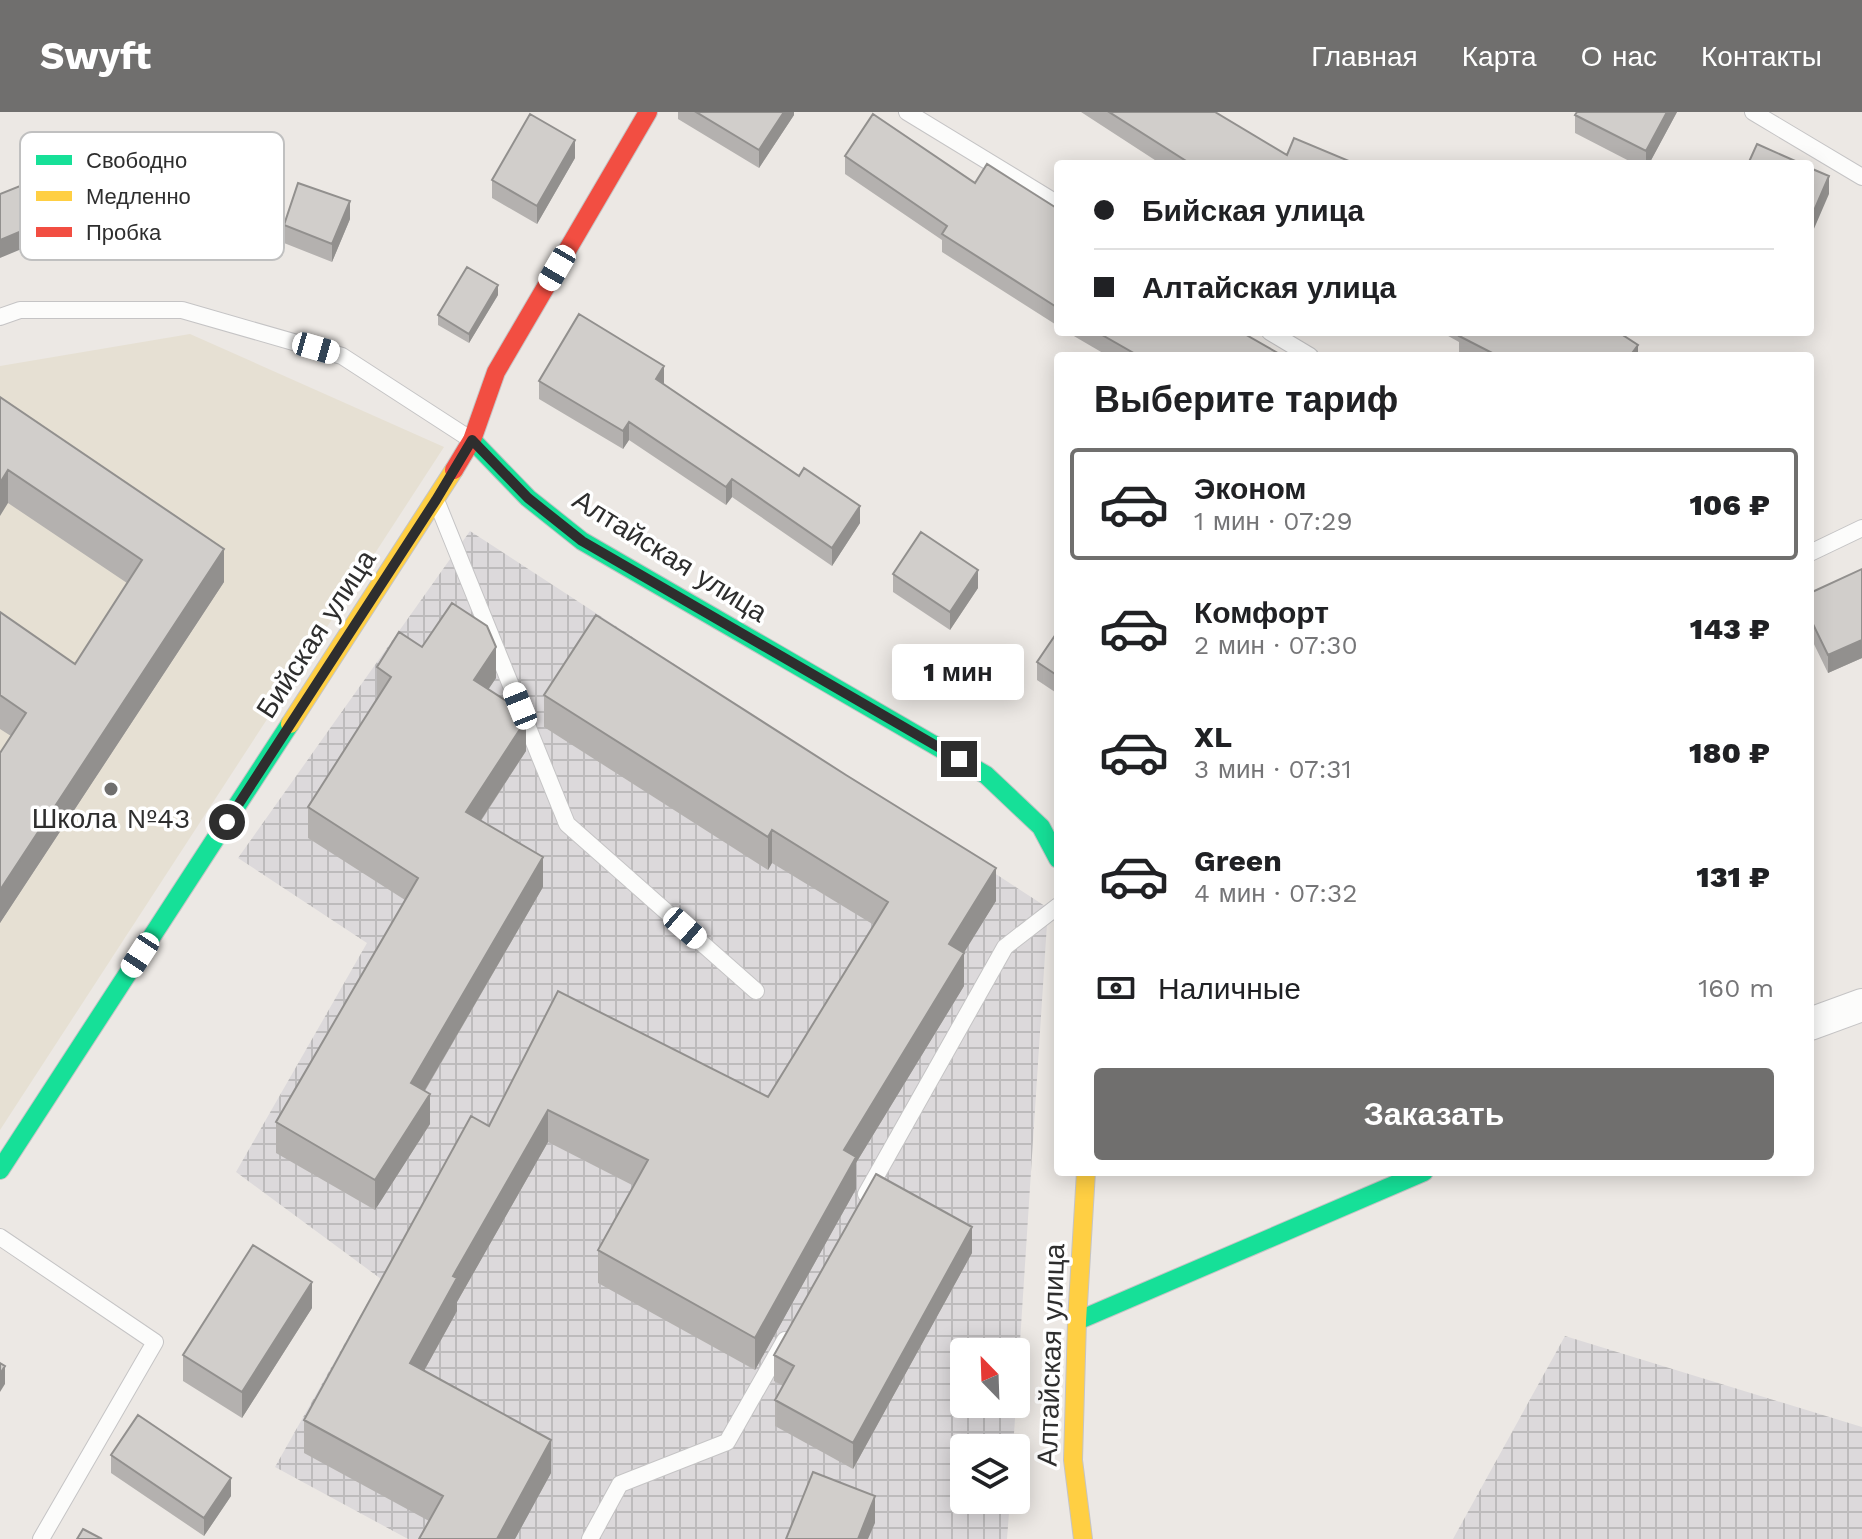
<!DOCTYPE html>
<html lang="ru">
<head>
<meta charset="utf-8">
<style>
	:root { --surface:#fff; --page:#f2f2f2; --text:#202124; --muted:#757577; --line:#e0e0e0; --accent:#706f6e }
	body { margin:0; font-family:"Work Sans",sans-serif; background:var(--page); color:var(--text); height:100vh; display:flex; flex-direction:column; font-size:30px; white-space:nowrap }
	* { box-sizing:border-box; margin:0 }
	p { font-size:26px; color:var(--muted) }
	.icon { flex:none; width:44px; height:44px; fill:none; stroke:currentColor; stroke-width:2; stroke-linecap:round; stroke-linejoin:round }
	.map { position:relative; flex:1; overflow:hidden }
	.sheet { position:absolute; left:1054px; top:240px; width:760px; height:824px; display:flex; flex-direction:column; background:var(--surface); border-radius:8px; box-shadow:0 4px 20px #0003 }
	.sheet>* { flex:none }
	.top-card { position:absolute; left:1054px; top:48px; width:760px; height:176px; border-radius:8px; box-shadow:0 4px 20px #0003; display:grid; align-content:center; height:176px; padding:0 40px; background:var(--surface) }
	.needle { width:52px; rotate:337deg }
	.tools { position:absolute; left:950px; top:1226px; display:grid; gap:16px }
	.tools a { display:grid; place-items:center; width:80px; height:80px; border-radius:8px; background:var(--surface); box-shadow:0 4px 20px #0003; font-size:40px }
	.end { position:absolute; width:36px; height:36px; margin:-18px; border:10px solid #2e2e2e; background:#fff; box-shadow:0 0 0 4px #fff }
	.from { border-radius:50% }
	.bubble { position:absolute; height:56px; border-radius:8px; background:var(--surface); box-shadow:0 4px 20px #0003; font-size:26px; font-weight:800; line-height:56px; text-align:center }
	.car { position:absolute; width:24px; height:48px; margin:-24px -12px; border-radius:10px; box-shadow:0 0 6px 2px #0007; background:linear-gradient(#fff 24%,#345 0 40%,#fff 0 76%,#345 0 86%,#fff 0) }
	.top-card b { display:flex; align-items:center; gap:28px; height:76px; font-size:30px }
	.top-card b+b { border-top:2px solid var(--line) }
	.top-card i { width:20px; height:20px; background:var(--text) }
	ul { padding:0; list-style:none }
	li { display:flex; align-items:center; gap:24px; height:112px; margin:0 16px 12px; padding:0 24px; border:4px solid transparent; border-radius:8px }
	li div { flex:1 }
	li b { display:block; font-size:30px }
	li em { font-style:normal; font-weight:800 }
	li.current { border-color:var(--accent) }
	li>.icon { width:72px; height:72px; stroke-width:1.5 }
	h2 { padding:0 40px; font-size:36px; line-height:96px }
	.pay { display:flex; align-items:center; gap:20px; height:88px; padding:0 40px; font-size:30px }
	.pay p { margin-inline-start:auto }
	.primary-button { display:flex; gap:16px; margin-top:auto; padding:16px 40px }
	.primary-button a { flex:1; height:92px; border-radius:8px; background:var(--accent); color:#fff; font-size:32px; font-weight:800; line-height:92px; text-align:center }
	header { display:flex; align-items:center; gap:48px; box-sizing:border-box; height:112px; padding:0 40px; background:var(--accent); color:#fff }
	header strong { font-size:38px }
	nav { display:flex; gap:44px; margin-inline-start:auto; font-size:28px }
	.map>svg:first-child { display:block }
	.industrial { fill:url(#industrial-grid) }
	.education { fill:#e6e0d3 }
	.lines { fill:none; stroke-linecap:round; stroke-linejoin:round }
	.lane-casing { stroke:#c5c4c5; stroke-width:18 }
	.street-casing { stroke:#c5c4c5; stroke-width:34 }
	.fast-casing { stroke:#c5c4c5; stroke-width:20 }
	.slow-casing { stroke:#c5c4c5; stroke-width:20 }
	.jam-casing { stroke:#c5c4c5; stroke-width:20 }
	.lane { stroke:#fcfcfb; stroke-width:16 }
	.street { stroke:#fcfcfb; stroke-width:32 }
	.fast { stroke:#16e098; stroke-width:18 }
	.slow { stroke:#ffcf43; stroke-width:18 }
	.jam { stroke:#f24e42; stroke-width:18 }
	.wall { fill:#b4b1af }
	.shaded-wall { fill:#92908e }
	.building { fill:#d1cecb; stroke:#92908e; stroke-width:2 }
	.route { stroke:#2e2e2e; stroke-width:10 }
	.poi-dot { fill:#706f6e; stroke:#fff; stroke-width:3 }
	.labels { text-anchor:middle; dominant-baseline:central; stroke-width:7; stroke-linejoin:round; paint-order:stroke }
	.street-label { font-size:28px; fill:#2e2e2e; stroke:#fff }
	.poi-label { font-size:28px; fill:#2e2e2e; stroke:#fff }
	.key { fill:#fff; stroke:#c0c0c0; stroke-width:2 }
	.key-label { font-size:22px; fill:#2e2e2e }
</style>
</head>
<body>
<header>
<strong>Swyft</strong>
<nav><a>Главная</a><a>Карта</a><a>О нас</a><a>Контакты</a></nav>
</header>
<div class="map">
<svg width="1862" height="1427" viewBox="0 0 1862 1427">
	<defs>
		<pattern id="industrial-grid" width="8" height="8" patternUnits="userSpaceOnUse" patternTransform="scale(2)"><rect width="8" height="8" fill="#dcd9db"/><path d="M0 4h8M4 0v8" fill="none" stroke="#bdbbbc"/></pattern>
	</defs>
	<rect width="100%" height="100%" fill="#ece8e4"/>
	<!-- industrial -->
	<path class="industrial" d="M 470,419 L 1048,796 L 1016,1292 L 1016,1240 L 964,1240 L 964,1292 L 1016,1292 L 1013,1336 L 964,1336 L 964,1388 L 1010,1388 L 1007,1427 L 408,1427 L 275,1355 L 381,1167 L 236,1060 L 367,831 L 238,746 Z
		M 1565,1224 L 1862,1315 L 1862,1427 L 1453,1427 Z"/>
	<!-- education -->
	<path class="education" d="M 190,222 L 444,335 L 0,1018 L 0,254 Z"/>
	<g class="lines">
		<defs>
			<path id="lane" d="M 907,0 L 1058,92
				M 1753,0 L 1862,65
				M 0,205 L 20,198 L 182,198 L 342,244 L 470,327
				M 1270,220 L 1310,244
				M 438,393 L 567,712 L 756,879
				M 1810,441 L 1862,416
				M 866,1082 L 1005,835 L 1058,794
				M 0,1125 L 155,1230 L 41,1427
				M 590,1427 L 620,1372 L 727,1330 L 785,1228"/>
			<path id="street" d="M 1810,912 L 1862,893"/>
			<path id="fast" d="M 472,328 L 528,386 L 582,429 L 986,663 L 1041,715 L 1058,747
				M 0,1058 L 290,612
				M 1077,1209 L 1424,1060"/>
			<path id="slow" d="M 290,612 L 454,358
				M 1083,1427 L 1073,1348 L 1077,1209 L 1086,1060"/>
			<path id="jam" d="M 454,358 L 472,328 L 496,260 L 648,0"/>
		</defs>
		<!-- lane casing -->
		<use href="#lane" class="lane-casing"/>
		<!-- street casing -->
		<use href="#street" class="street-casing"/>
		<!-- fast casing -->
		<use href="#fast" class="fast-casing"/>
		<!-- slow casing -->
		<use href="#slow" class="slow-casing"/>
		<!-- jam casing -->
		<use href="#jam" class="jam-casing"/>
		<!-- lane -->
		<use href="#lane" class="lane"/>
		<!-- street -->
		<use href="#street" class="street"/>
		<!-- fast -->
		<use href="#fast" class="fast"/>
		<!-- slow -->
		<use href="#slow" class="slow"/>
		<!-- jam -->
		<use href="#jam" class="jam"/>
	</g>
	<!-- wall -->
	<path class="wall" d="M 678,0 L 794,0 L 794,3 L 759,56 L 678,7 Z
		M 1081,0 L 1215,0 L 1287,43 L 1349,52 L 1161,52 Z
		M 1577,0 L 1677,0 L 1649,52 L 1635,52 L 1575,21 L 1575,3 Z
		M 144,32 L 145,124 L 102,124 L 101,33 Z
		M 845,44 L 975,71 L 1058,97 L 1058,214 L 942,140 L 942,128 L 845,62 Z
		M 575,46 L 537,112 L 492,86 L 492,68 Z
		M 350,107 L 332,150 L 284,131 L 284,113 Z
		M 498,183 L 469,231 L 438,213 L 438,203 Z
		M 1067,220 L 1241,220 L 1283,244 L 1108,244 Z
		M 1441,220 L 1618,220 L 1638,244 L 1464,244 L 1459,242 L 1459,230 Z
		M 539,269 L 663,272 L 860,411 L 832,454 L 732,385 L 726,393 L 629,328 L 623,337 L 539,287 Z
		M 0,285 L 224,470 L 0,811 L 0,641 L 11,624 L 0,617 L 0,500 L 75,552 L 127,471 L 8,391 Z
		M 1862,457 L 1862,546 L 1828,561 L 1810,524 L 1810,481 Z
		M 893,462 L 978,476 L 950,518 L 893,480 Z
		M 1058,519 L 1058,582 L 1037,568 L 1037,550 Z
		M 422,535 L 496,566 L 488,577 L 526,639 L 481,709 L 543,775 L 425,979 L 430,1012 L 375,1098 L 276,1041 L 276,1010 L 405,788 L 308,726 L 308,695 L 377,586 L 377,555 Z
		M 544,583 L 996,789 L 963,841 L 964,874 L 856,1051 L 856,1077 L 755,1258 L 598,1171 L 598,1138 L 634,1074 L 548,1030 L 457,1190 L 457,1199 L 424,1259 L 551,1361 L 515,1427 L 419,1427 L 429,1409 L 304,1341 L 304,1308 L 489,1014 L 558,879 L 768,985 L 874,813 L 772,751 L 768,758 L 544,615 Z
		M 972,1141 L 853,1357 L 775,1314 L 775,1288 L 783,1274 L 774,1269 L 774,1243 Z
		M 312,1196 L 242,1306 L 183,1269 L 183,1243 Z
		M 111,1343 L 231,1384 L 204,1424 L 111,1361 Z"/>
	<!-- shaded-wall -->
	<path class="shaded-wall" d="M 784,0 L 794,0 L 794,3 L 759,56 L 759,38 Z
		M 1667,0 L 1677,0 L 1649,52 L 1646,52 L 1646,39 Z
		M 575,28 L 575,46 L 537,112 L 537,94 Z
		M 1829,64 L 1829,82 L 1810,126 L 1810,108 Z
		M 350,89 L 350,107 L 332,150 L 332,132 Z
		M 36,113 L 36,131 L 0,146 L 0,128 Z
		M 498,173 L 498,183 L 469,231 L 469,222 Z
		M 1638,233 L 1638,244 L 1630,244 Z
		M 664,254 L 664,271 L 656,285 L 656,267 Z
		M 629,310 L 629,328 L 623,337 L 623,319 Z
		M 8,358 L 8,391 L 0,404 L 0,371 Z
		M 732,367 L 732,385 L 726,393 L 726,375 Z
		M 860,394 L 860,411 L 832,454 L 832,436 Z
		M 224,437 L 224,470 L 0,811 L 0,778 Z
		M 978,458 L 978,476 L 950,518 L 950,500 Z
		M 1862,528 L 1862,546 L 1828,561 L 1828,543 Z
		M 496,535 L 496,566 L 474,599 L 474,568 Z
		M 526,608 L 526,639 L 466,731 L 466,700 Z
		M 772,718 L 772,751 L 768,758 L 768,725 Z
		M 543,745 L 543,775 L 411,1002 L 411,971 Z
		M 996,756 L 996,789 L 949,865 L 949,832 Z
		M 964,841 L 964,874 L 856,1051 L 856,1077 L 755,1258 L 755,1226 L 844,1038 Z
		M 430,982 L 430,1012 L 375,1098 L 375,1068 Z
		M 548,998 L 548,1030 L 457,1190 L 457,1199 L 410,1284 L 410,1251 L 453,1164 Z
		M 972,1115 L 972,1141 L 853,1357 L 853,1331 Z
		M 312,1170 L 312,1196 L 242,1306 L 242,1280 Z
		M 5,1254 L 5,1272 L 0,1280 L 0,1262 Z
		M 551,1328 L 551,1361 L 515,1427 L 497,1427 Z
		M 231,1366 L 231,1384 L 204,1424 L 204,1406 Z
		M 875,1384 L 875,1411 L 868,1427 L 858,1427 Z"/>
	<!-- building -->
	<path class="building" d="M 696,0 L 784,0 L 759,38 Z
		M 1109,0 L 1215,0 L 1287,43 L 1294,26 L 1349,49 L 1348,52 L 1191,52 Z
		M 1577,0 L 1667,0 L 1646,39 L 1575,3 Z
		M 530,2 L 575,28 L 537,94 L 492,68 Z
		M 873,2 L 975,71 L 987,52 L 1058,97 L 1058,196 L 942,122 L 947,114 L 845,44 Z
		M 1757,32 L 1802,52 L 1748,52 Z
		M 1810,56 L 1829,64 L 1810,108 Z
		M 298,71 L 350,89 L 332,132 L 284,113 Z
		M 20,74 L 36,113 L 0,128 L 0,82 Z
		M 467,155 L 498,173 L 469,222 L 438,203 Z
		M 579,202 L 664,254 L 656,267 L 799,364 L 804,356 L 860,394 L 832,436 L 732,367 L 726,375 L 629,310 L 623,319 L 539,269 Z
		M 1097,220 L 1241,220 L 1283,244 L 1139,244 Z
		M 1461,220 L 1618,220 L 1638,233 L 1630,244 L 1498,244 L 1459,224 Z
		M 0,285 L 224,437 L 0,778 L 0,641 L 26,601 L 0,583 L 0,500 L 75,552 L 142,448 L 8,358 L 0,371 Z
		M 921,420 L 978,458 L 950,500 L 893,462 Z
		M 1862,457 L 1862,528 L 1828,543 L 1810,506 L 1810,481 Z
		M 452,491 L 487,514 L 496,535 L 474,568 L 522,599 L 526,608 L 466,700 L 543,745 L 411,971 L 430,982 L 375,1068 L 276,1010 L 418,766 L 308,695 L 391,565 L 377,555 L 399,520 L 422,535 Z
		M 596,503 L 846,663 L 996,756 L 949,832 L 964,841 L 844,1038 L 856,1045 L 755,1226 L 598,1138 L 648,1048 L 548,998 L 453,1164 L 457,1166 L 410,1251 L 551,1328 L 497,1427 L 419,1427 L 443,1384 L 304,1308 L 471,1004 L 489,1014 L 558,879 L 768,985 L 888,790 L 772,718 L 768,725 L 544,583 Z
		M 1058,519 L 1058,564 L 1037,550 Z
		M 876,1062 L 972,1115 L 853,1331 L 775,1288 L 794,1254 L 774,1243 Z
		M 253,1133 L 312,1170 L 242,1280 L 183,1243 Z
		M 0,1251 L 5,1254 L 0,1262 Z
		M 138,1303 L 231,1366 L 204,1406 L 111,1343 Z
		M 813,1360 L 875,1384 L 858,1427 L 786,1427 Z
		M 83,1417 L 102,1427 L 77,1427 Z"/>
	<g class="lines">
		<!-- route -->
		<path class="route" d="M 227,710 L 436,388 L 472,328 L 528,386 L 582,429 L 959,647"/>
	</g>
	<!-- markers -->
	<circle class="poi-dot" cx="111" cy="677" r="8"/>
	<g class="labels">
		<!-- street labels -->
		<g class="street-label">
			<text transform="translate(670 444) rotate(32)">Алтайская улица</text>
			<text transform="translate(316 522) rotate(-57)">Бийская улица</text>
			<text transform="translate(1051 1243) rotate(-88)">Алтайская улица</text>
		</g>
		<!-- poi labels -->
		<g class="poi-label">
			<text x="111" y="706">Школа №43</text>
		</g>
	</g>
	<!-- legend -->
	<rect x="20" y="20" width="264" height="128" rx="12" class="key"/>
	<rect x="36" y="43" width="36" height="10" fill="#16e098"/>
	<rect x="36" y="79" width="36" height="10" fill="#ffcf43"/>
	<rect x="36" y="115" width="36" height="10" fill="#f24e42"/>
	<g class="key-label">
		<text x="86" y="56">Свободно</text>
		<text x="86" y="92">Медленно</text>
		<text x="86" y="128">Пробка</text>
	</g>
</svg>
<div class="tools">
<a><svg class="needle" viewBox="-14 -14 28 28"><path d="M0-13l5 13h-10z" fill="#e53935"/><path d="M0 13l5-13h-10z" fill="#757577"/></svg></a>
<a><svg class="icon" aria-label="layers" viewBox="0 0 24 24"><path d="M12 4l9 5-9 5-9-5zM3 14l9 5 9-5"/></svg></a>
</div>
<i class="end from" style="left:227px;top:710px"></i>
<i class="end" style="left:959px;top:647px"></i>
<div class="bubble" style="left:892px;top:532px;width:132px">1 мин</div>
<i class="car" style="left:557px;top:156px;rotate:210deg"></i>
<i class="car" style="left:316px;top:236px;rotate:106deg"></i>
<i class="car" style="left:520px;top:594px;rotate:338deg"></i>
<i class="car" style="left:685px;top:816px;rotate:131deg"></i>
<i class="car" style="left:140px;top:843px;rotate:213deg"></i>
<div class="top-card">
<b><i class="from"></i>Бийская улица</b>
<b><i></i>Алтайская улица</b>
</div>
<section class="sheet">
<h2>Выберите тариф</h2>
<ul>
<li class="current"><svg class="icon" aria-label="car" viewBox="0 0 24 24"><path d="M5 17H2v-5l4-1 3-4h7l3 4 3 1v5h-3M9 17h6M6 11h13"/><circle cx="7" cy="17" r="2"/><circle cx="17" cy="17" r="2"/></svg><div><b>Эконом</b><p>1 мин · 07:29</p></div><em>106 ₽</em></li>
<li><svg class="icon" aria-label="car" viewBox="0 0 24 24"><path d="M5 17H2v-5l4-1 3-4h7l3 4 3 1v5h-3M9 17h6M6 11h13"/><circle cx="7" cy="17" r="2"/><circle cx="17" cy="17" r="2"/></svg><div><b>Комфорт</b><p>2 мин · 07:30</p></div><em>143 ₽</em></li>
<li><svg class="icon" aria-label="car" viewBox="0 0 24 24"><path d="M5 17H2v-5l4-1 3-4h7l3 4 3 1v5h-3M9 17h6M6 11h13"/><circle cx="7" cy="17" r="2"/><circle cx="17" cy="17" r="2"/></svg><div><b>XL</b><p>3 мин · 07:31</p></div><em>180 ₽</em></li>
<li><svg class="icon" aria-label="car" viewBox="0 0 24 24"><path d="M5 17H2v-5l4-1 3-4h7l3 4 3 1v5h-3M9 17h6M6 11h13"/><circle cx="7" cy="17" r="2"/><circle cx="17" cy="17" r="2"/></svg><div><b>Green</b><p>4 мин · 07:32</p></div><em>131 ₽</em></li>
</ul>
<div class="pay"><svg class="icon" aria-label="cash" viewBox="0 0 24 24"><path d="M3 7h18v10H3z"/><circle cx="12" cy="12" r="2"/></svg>Наличные<p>160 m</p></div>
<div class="primary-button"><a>Заказать</a></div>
</section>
</div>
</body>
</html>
